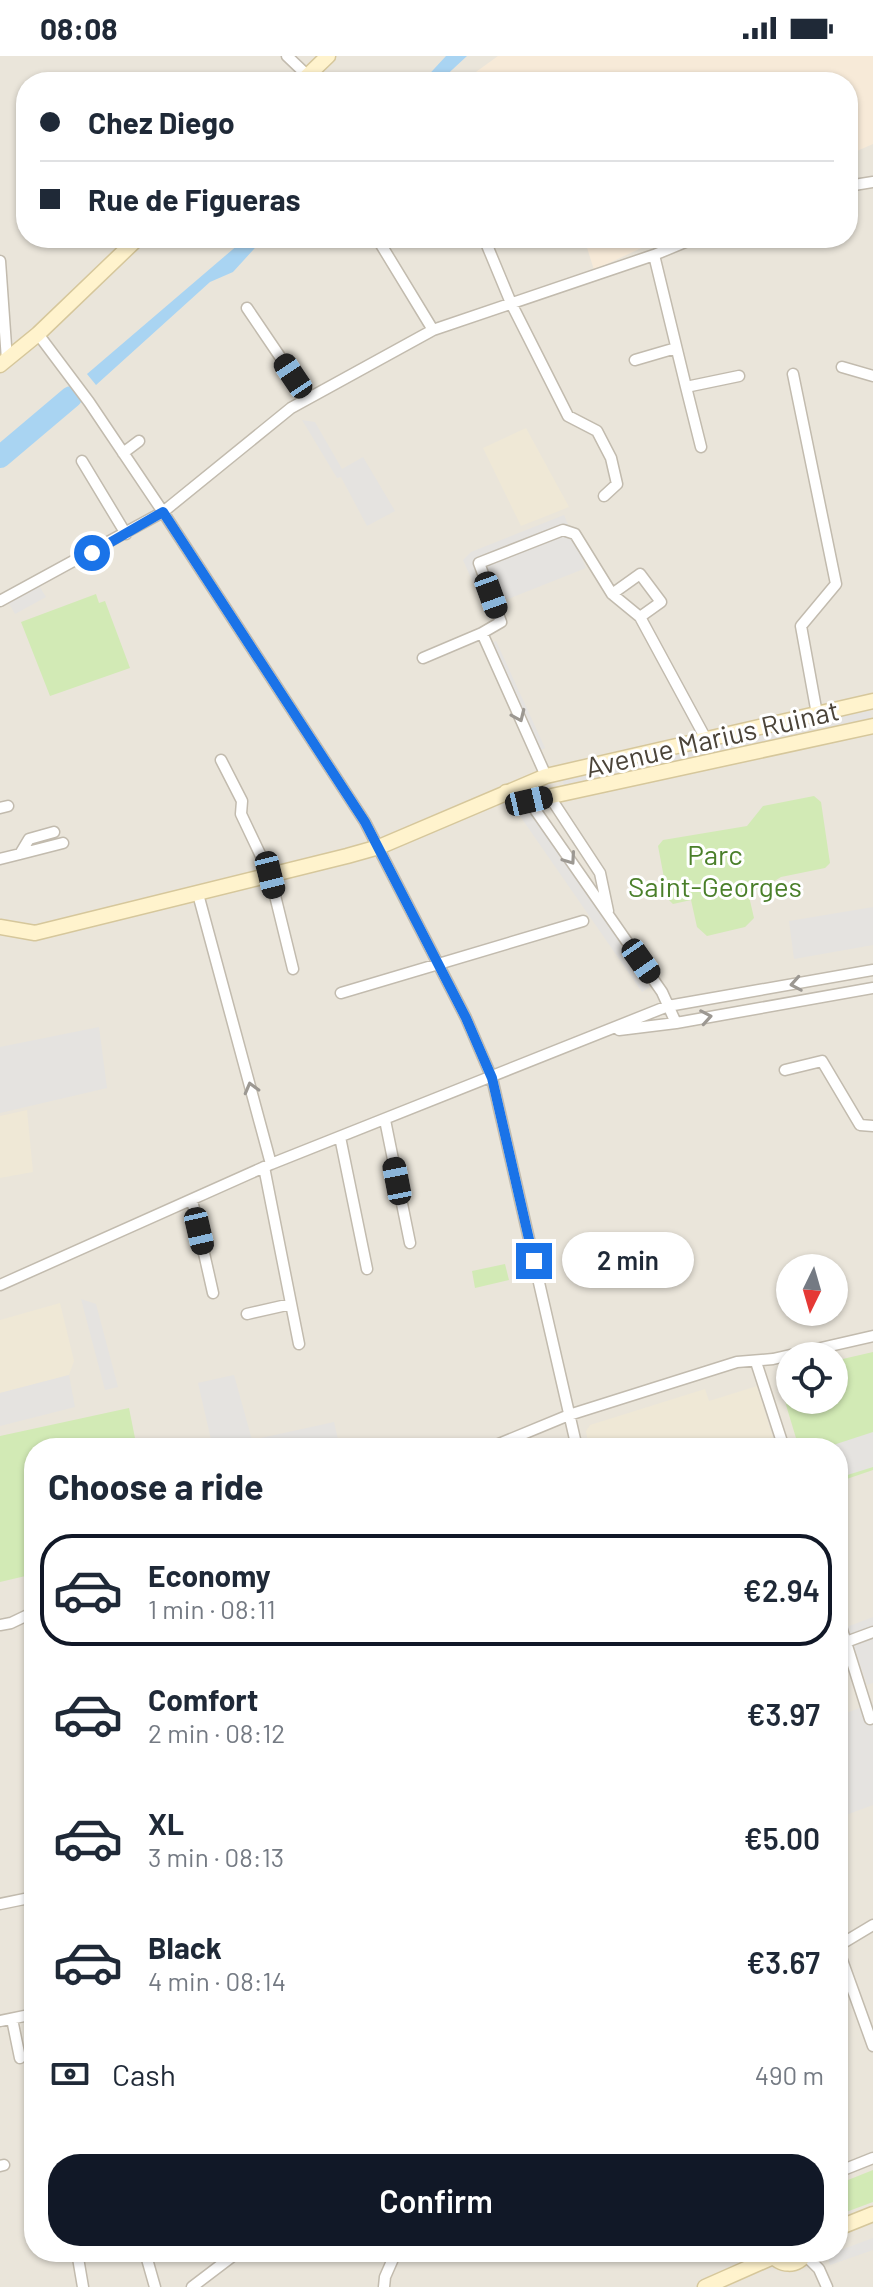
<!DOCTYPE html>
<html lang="en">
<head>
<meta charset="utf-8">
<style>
	:root { --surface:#fff; --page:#f2f2f3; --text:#1f2937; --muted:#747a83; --line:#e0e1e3; --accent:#111827 }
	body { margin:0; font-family:Barlow,sans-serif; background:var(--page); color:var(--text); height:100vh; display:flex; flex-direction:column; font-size:30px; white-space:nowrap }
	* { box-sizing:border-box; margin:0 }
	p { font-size:26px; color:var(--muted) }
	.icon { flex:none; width:44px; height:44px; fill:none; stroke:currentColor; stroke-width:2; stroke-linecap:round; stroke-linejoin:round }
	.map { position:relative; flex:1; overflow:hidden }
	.details { position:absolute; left:24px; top:1382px; width:824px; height:824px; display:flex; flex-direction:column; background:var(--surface); border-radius:32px; box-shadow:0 2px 6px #0004 }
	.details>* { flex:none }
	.guide { position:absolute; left:16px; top:16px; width:842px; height:176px; border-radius:32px; box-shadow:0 2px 6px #0004; display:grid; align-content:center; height:176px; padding:0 24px; background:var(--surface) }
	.needle { width:52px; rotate:185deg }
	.fabs { position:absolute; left:776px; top:1198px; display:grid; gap:16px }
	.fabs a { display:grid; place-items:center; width:72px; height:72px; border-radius:50%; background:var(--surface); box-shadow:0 2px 6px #0004; font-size:40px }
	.end { position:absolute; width:36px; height:36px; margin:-18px; border:10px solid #1a73e8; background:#fff; box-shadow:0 0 0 4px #fff }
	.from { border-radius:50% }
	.bubble { position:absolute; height:56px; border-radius:28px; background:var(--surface); box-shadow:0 2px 6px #0004; font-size:26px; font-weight:600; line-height:56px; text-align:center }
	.car { position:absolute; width:24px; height:48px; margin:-24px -12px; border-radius:10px; box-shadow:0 0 6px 2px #0007; background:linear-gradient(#222 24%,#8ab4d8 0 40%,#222 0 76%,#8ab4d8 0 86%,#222 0) }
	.guide b { display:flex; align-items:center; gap:28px; height:76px; font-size:30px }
	.guide b+b { border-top:2px solid var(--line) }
	.guide i { width:20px; height:20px; background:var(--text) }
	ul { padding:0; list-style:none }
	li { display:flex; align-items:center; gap:24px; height:112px; margin:0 16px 12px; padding:0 8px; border:4px solid transparent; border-radius:32px }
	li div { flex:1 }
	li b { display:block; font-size:30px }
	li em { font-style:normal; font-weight:600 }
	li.selected { border-color:var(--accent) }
	li>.icon { width:72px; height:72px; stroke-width:1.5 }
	h2 { padding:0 24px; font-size:36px; line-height:96px }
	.pay { display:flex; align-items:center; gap:20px; height:88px; padding:0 24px; font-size:30px }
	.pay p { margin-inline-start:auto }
	.action { display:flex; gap:16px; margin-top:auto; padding:16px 24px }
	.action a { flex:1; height:92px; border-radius:32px; background:var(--accent); color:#fff; font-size:32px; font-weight:600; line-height:92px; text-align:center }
	.status { display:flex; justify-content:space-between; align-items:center; height:56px; padding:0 40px; background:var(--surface); direction:ltr }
	.status svg { height:22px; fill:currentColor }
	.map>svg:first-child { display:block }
	.residential { fill:#eae5da; fill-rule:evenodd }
	.commercial { fill:#f7ead8 }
	.education { fill:#efe8d6 }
	.green { fill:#d2eab5 }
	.parking { fill:#e5e3e0 }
	.water { fill:#a9d4f2 }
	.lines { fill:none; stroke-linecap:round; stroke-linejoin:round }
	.river { stroke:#a9d4f2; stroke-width:22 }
	.street-casing { stroke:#c2bbae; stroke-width:13 }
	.secondary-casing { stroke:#d6c79b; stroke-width:17 }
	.street { stroke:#fff; stroke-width:10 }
	.secondary { stroke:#fff3cd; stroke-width:14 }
	.oneway { stroke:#9c9892 }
	.route { stroke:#1a73e8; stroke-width:10 }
	.labels { text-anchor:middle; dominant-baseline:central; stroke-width:6; stroke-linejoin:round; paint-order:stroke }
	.street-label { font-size:28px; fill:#4b4439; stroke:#fff }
	.park-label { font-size:28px; fill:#4a7f2a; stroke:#fff }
</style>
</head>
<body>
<div class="status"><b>08:08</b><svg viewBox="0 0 49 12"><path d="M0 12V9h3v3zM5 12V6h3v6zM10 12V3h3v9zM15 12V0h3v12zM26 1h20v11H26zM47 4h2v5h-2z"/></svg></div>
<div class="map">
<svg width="873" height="2231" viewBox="0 0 873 2231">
	<rect width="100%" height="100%" fill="#f6f3ec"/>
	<!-- residential -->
	<path class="residential" d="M 0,0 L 873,0 L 873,2231 L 0,2231 ZM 26,26 L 848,26 L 848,182 L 26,182 ZM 790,1212 L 834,1212 L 834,1256 L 790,1256 ZM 790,1300 L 834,1300 L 834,1344 L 790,1344 ZM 34,1392 L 838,1392 L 838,2196 L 34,2196 Z"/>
	<!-- commercial -->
	<path class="commercial" d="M 498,0 L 873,0 L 873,88 L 857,95 L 857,99 L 848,103 L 848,26 L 462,26 Z
		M 584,182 L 663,182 L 594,214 Z"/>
	<!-- education -->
	<path class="education" d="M 526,372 L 569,451 L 521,470 L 483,392 Z
		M 27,1054 L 33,1116 L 0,1122 L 0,1060 Z
		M 60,1247 L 74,1305 L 69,1319 L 0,1337 L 0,1264 Z
		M 757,1330 L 776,1392 L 589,1392 L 586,1375 L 590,1369 L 705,1333 L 709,1345 Z"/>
	<!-- green -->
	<path class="green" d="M 96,538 L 99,547 L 105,545 L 130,612 L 50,640 L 21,566 Z
		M 814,740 L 821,746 L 830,807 L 825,812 L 781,821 L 765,831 L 748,836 L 754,862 L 745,871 L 707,880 L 697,871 L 691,844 L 673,848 L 668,843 L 658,790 L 663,784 L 747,770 L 763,750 Z
		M 505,1208 L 509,1224 L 475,1232 L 472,1215 Z
		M 873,1296 L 873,1414 L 838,1426 L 838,1392 L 799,1392 L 777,1319 L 790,1316 L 790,1344 L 834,1344 L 834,1305 Z
		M 129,1352 L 137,1392 L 34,1392 L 34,1518 L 0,1526 L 0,1380 Z
		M 873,2114 L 873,2146 L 838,2159 L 838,2128 Z"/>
	<!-- parking -->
	<path class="parking" d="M 302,364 L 315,366 L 342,413 L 363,401 L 395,455 L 367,470 L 341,421 L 337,422 Z
		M 564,459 L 586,512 L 503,545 L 506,556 L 489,563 L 463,504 L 471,496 Z
		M 36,525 L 46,541 L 15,558 L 6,542 Z
		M 496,585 L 545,692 L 536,696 L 487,588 Z
		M 869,654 L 873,668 L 567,737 L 562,723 Z
		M 533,751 L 656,927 L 642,936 L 520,760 Z
		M 873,851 L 873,889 L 794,903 L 789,865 Z
		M 99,971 L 107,1032 L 0,1057 L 0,991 Z
		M 81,1243 L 96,1248 L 118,1331 L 105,1334 Z
		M 69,1319 L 75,1351 L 0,1370 L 0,1337 Z
		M 234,1319 L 252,1384 L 334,1366 L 340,1392 L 213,1392 L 198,1327 Z
		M 873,1376 L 873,1411 L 838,1422 L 838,1392 L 824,1392 Z
		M 873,1561 L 873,1627 L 867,1629 L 847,1571 Z
		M 873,1647 L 873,1749 L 838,1762 L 838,1660 Z
		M 873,2182 L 873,2194 L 830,2209 L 827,2199 Z"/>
	<!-- water -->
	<path class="water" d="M 446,0 L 467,0 L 439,26 L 422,26 Z
		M 246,182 L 264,182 L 233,216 L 210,226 L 96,329 L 87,318 Z"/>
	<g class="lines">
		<!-- river -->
		<path class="river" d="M 0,401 L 71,341"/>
		<defs>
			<path id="street" d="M 287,0 L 308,20
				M 848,130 L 873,126
				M 377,182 L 433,274
				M 484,182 L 511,247 L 568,360 L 597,375 L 611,402 L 617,428 L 604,440
				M 654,199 L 686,331 L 739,320
				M 0,205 L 7,304
				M 247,252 L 308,342
				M 38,278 L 89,346 L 163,456 L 365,766 L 466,962 L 492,1022 L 577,1392
				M 635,304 L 676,292
				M 842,311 L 873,320
				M 793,318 L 836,528 L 801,570 L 817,658
				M 686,331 L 701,391
				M 123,397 L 139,385
				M 82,405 L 126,478
				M 612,538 L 640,518 L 661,546 L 640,561
				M 0,545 L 163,456 L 291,352 L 433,274 L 654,199 L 695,182
				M 423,602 L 482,577
				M 221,704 L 242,745 L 241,758 L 270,819 L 293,913
				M 546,720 L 482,577 L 501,566 L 479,507 L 563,474 L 575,478 L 612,538 L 640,561 L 706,683
				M 550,741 L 600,817 L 608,855
				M 529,745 L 662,936 L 676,967
				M 0,752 L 8,750
				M 20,798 L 63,787
				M 0,803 L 20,798 L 29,783 L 54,776
				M 198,838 L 271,1108
				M 341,937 L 583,865
				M 619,974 L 676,967 L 873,932
				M 785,1014 L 822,1005 L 860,1069 L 873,1070
				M 385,1064 L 410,1187
				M 340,1081 L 367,1213
				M 264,1111 L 299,1288
				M 192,1144 L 213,1237
				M 0,1229 L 271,1108 L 668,950 L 873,914
				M 247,1258 L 291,1248
				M 756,1306 L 784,1392
				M 489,1392 L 569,1359 L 737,1306 L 773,1303 L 873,1280
				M 838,1561 L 870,1663
				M 0,1569 L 11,1567 L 34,1556
				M 846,1586 L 873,1576
				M 0,1848 L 34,1841
				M 838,1890 L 873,1869
				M 838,1893 L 873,1990
				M 12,1963 L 20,2002
				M 0,1965 L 34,1958
				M 0,2110 L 4,2109
				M 838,2116 L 873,2102
				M 77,2196 L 83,2231
				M 145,2196 L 155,2231
				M 806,2200 L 819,2213 L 827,2231
				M 192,2231 L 238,2196
				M 384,2231 L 385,2221 L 396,2196"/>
			<path id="secondary" d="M 301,26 L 328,0
				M 0,309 L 38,278 L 138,182
				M 506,736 L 529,745 L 873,670
				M 0,871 L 35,877 L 347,800 L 379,791 L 546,720 L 873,645
				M 838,2172 L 873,2158
				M 770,2196 C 780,2211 797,2212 807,2196
				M 705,2231 L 773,2201"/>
		</defs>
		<!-- street casing -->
		<use href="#street" class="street-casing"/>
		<!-- secondary casing -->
		<use href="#secondary" class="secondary-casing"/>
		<!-- street -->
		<use href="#street" class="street"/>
		<!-- secondary -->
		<use href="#secondary" class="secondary"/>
	</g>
	<!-- one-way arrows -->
	<defs><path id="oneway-chevron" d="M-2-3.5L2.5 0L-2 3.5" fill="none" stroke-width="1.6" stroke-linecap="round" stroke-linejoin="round" transform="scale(2)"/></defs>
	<g class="oneway">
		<use href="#oneway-chevron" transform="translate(519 660) rotate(66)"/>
		<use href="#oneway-chevron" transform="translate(570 803) rotate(55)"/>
		<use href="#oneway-chevron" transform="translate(796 928) rotate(170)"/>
		<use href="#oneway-chevron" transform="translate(706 961) rotate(-10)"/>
		<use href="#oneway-chevron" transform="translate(251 1032) rotate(-105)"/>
	</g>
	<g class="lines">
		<!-- route -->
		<path class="route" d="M 92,497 L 163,456 L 365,766 L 466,962 L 492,1022 L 534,1205"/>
	</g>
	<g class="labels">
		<!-- street labels -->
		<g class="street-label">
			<text transform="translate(712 682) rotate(-13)">Avenue Marius Ruinat</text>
		</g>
		<!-- park labels -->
		<g class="park-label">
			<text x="715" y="798">Parc<tspan x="715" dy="32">Saint-Georges</tspan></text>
		</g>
	</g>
</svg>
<div class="fabs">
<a><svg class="needle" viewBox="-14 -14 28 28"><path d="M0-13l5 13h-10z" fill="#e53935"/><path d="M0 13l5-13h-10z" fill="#747a83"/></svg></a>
<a><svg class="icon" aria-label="locate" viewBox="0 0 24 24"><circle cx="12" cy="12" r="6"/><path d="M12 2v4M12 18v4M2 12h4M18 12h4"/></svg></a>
</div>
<i class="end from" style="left:92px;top:497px"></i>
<i class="end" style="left:534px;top:1205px"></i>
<div class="bubble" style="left:562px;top:1176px;width:132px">2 min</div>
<i class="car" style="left:293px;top:320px;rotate:326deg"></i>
<i class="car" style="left:491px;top:539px;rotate:160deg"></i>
<i class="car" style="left:529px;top:745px;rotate:77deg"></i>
<i class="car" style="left:270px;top:819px;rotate:166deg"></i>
<i class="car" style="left:641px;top:905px;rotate:145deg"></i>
<i class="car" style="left:397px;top:1125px;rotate:349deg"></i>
<i class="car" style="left:199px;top:1175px;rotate:167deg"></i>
<div class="guide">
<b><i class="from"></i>Chez Diego</b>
<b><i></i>Rue de Figueras</b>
</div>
<section class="details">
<h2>Choose a ride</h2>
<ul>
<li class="selected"><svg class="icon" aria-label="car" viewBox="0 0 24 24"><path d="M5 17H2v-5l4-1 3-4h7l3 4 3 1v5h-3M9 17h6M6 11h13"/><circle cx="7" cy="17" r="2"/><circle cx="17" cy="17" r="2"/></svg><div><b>Economy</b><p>1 min · 08:11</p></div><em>€2.94</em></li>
<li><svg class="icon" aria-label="car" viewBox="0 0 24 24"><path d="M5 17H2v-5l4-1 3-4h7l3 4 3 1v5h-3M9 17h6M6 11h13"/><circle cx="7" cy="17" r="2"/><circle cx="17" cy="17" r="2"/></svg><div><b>Comfort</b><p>2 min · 08:12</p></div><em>€3.97</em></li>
<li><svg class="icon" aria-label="car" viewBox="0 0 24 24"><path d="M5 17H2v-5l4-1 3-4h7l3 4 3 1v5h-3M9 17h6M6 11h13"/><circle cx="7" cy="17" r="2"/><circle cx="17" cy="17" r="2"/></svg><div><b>XL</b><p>3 min · 08:13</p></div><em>€5.00</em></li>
<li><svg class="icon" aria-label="car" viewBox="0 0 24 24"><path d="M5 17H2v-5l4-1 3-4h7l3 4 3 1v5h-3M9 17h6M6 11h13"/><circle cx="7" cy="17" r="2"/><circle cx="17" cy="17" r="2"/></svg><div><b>Black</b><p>4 min · 08:14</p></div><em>€3.67</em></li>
</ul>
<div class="pay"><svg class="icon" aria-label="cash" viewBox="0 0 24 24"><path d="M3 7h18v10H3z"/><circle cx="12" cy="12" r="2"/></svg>Cash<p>490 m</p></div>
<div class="action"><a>Confirm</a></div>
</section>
</div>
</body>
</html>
